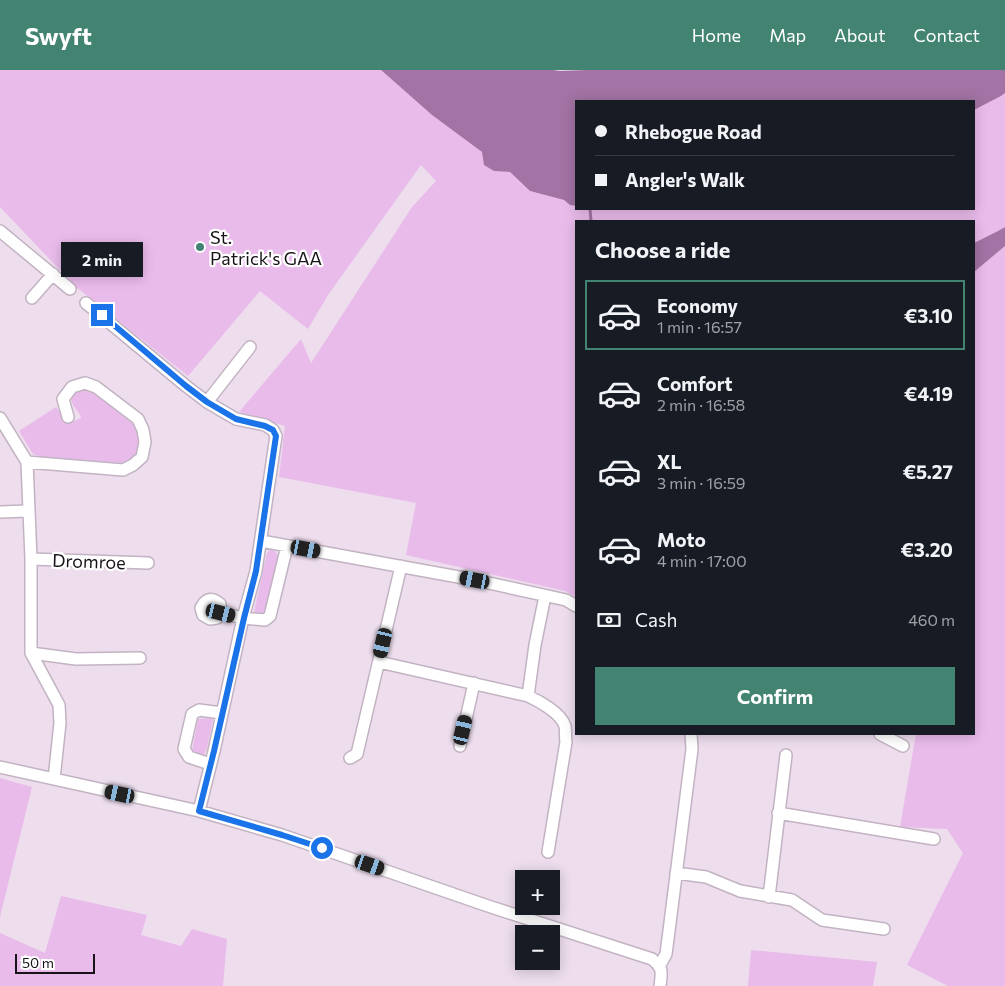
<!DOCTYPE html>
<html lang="en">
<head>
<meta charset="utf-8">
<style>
	:root { --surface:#171b24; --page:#242831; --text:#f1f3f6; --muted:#9ea1a6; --line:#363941; --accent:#428372 }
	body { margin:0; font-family:Commissioner,sans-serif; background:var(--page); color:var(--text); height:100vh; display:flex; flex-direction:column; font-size:19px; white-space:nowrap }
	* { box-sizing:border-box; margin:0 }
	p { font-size:16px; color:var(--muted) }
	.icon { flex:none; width:28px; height:28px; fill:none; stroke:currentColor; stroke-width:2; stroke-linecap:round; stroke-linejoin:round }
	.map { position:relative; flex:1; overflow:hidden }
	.panel { position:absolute; left:575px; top:150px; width:400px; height:515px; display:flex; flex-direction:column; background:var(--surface); border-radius:0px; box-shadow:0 2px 12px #0003 }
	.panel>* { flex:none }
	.hud { position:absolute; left:575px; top:30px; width:400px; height:110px; border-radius:0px; box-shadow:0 2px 12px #0003; display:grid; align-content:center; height:110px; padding:0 20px; background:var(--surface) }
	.buttons { position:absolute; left:515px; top:800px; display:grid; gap:10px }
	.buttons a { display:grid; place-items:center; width:45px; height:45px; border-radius:0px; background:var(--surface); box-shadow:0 2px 12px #0003; font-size:25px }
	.scale { position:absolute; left:15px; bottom:12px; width:80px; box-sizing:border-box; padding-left:5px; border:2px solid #181318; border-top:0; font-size:14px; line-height:18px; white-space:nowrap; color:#181318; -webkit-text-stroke:4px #fff; paint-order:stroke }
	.end { position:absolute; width:22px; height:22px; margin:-11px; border:6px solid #1a73e8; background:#fff; box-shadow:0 0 0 2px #fff }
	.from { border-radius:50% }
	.bubble { position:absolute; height:35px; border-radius:0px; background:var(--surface); box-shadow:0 2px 12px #0003; font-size:16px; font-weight:700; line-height:35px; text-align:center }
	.car { position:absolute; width:15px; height:30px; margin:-15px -8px; border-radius:6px; box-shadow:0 0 4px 1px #0007; background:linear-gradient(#222 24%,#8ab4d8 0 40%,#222 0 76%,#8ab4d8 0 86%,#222 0) }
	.hud b { display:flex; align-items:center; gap:18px; height:48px; font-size:19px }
	.hud b+b { border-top:1px solid var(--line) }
	.hud i { width:12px; height:12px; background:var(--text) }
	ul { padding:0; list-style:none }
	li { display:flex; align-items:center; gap:15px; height:70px; margin:0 10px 8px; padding:0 10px; border:2px solid transparent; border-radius:0px }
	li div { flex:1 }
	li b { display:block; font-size:19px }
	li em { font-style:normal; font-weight:700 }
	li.current { border-color:var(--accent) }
	li>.icon { width:45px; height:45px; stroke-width:1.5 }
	h2 { padding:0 20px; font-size:22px; line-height:60px }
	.pay { display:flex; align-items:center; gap:12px; height:55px; padding:0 20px; font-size:19px }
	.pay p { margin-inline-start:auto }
	.action { display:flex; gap:10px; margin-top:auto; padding:10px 20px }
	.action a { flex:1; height:58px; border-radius:0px; background:var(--accent); color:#fff; font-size:20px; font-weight:700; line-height:58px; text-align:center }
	header { display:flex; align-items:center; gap:30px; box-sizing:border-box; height:70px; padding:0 25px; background:var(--accent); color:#fff }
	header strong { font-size:24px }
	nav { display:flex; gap:28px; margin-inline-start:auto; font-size:18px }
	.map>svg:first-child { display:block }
	.green { fill:#e9bbeb }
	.water { fill:#a273a4 }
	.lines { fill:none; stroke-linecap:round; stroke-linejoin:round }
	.stream { stroke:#a273a4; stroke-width:3 }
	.minor-casing { stroke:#c2b3c2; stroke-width:14 }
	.minor { stroke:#fff; stroke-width:11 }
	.route { stroke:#1a73e8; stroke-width:6 }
	.poi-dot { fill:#428372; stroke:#fff; stroke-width:2 }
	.labels { text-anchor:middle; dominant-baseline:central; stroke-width:4.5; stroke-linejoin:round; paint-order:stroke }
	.poi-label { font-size:18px; fill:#181318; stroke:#fff; text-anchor:start }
	.street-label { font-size:18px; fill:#181318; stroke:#fff }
</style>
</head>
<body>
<header>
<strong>Swyft</strong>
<nav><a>Home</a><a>Map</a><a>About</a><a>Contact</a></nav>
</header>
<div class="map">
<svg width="1005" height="916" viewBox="0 0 1005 916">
	<rect width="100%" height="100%" fill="#eddded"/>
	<!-- green -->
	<path class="green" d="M 0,0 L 381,0 L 432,45 L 482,82 L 494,101 L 510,102 L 530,121 L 564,130 L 570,135 L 576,136 L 576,139 L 974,139 L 974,40 L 1001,26 L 1005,23 L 1005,157 L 998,161 L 974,173 L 974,151 L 576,151 L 576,527 L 565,521 L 406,485 L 416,433 L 279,407 L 285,356 L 239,342 L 301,269 L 311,293 L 412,137 L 436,111 L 421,95 L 328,225 L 308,259 L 260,221 L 188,306 L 76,217 L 0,137 Z
		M 1005,176 L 1005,916 L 948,916 L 907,895 L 963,783 L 947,759 L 900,757 L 916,664 L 974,664 L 974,202 Z
		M 87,320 L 93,321 L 99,325 L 137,358 L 141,373 L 136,385 L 124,393 L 45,388 L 33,384 L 19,361 L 56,337 L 64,348 L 70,353 L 81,348 C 80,343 78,342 75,338 C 66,325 76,321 87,320 Z
		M 270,480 L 275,481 L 278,486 L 264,544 L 257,546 L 254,542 L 267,483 Z
		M 207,648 L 213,649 L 207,678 L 204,685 L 197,684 L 192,681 L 198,649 Z
		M 0,708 L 32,717 L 0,847 Z
		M 61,826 L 147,845 L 141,865 L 181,876 L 192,859 L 227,869 L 223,916 L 0,916 L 0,863 L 45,883 Z
		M 751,880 L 877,892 L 873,916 L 748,916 Z"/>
	<!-- water -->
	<path class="water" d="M 381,0 L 553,0 L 560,1 L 586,0 L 1005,0 L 1005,23 L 1001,26 L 974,40 L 974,31 L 576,31 L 576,136 L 570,135 L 564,130 L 530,121 L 510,102 L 494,101 L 484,95 L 482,82 L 432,45 Z
		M 1005,157 L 1005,176 L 974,202 L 974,173 L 998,161 Z"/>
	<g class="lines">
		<!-- stream -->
		<path class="stream" d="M 590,139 L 591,151"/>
		<defs>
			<path id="minor" d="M 0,161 L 70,219
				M 32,228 L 53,204
				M 86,233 L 186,316 L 207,332 L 236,349 L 265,355 L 273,360 L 276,366 L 256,501 L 243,548 L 214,681 L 199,741
				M 207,332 L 250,277
				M 0,348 L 27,392 L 31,489 L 31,583 L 59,635 L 60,653 L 54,709
				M 27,392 L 123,400 L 133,395 L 142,387 L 145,372 L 143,360 L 138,349 L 96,317 L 85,313 L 72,317 L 63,329 L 68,347
				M 0,442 L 28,441
				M 261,471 L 475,510 L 566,530 L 576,536
				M 31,489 L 148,493
				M 221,543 L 220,534 C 212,527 206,528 201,538 L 203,545 L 210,549 L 217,548 L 221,543 L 243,548 L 265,550 L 270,546 L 287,476
				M 31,583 L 76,589 L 140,588
				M 379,592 L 528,626 C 539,631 561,643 565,656 C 566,660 565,667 566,672 L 548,782
				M 528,626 L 535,575 L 545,526
				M 880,664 L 903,676
				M 460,676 L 474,613
				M 350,688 L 357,684 L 401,496
				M 210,694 L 189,687 L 184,679 L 192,644 L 199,640 L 222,643
				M 0,697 L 199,741 L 282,765 L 491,837 L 652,889 C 663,898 662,902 660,916
				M 778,743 L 934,769
				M 676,803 L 706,807 L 740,821 L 792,830 L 822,850 L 884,859
				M 769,827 L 786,685
				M 660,895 L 666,884 L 669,861 L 692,679 L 691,664"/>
		</defs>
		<!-- minor casing -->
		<use href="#minor" class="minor-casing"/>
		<!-- minor -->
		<use href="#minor" class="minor"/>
	</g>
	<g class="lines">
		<!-- route -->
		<path class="route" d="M 102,245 L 186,316 L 207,332 L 236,349 L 265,356 L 273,360 L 276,366 L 256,501 L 244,548 L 214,681 L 199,741 L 282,765 L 322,778"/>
	</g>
	<!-- markers -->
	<circle class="poi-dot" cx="200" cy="177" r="5"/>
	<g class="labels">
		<!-- poi labels -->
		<g class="poi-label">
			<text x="210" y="167">St.<tspan x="210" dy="21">Patrick's GAA</tspan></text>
		</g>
		<!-- street labels -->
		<g class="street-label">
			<text transform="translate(89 491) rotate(2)">Dromroe</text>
		</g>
	</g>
</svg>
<div class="buttons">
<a>+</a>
<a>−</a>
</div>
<div class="scale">50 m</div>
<i class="end from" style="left:322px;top:778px"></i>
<i class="end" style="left:102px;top:245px"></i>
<div class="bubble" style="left:61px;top:172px;width:82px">2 min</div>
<i class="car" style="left:306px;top:479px;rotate:101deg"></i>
<i class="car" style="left:475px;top:510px;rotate:281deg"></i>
<i class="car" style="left:221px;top:543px;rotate:104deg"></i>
<i class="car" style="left:383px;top:573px;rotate:193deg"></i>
<i class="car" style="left:463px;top:660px;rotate:13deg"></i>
<i class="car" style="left:120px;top:724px;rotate:282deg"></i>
<i class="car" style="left:370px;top:795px;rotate:109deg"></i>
<div class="hud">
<b><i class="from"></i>Rhebogue Road</b>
<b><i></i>Angler's Walk</b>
</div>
<section class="panel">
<h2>Choose a ride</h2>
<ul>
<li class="current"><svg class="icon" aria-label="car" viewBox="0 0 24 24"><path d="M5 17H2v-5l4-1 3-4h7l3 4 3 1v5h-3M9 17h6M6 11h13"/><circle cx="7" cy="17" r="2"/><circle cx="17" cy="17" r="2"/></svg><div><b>Economy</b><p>1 min · 16:57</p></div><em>€3.10</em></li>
<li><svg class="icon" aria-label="car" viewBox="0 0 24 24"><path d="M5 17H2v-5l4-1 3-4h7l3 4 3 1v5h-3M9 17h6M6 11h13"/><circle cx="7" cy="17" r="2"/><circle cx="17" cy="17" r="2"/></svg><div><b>Comfort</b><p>2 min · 16:58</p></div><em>€4.19</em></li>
<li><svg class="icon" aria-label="car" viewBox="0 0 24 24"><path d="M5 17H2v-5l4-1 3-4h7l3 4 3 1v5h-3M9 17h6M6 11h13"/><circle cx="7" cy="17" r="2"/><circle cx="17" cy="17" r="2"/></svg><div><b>XL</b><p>3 min · 16:59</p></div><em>€5.27</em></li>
<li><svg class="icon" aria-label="car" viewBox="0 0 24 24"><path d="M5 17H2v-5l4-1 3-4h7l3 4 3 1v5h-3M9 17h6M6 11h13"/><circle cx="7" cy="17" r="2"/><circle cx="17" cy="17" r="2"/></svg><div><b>Moto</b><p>4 min · 17:00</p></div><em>€3.20</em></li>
</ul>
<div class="pay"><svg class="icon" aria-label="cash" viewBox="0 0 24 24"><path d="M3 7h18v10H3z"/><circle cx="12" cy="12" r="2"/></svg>Cash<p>460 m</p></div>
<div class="action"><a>Confirm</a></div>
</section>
</div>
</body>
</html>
